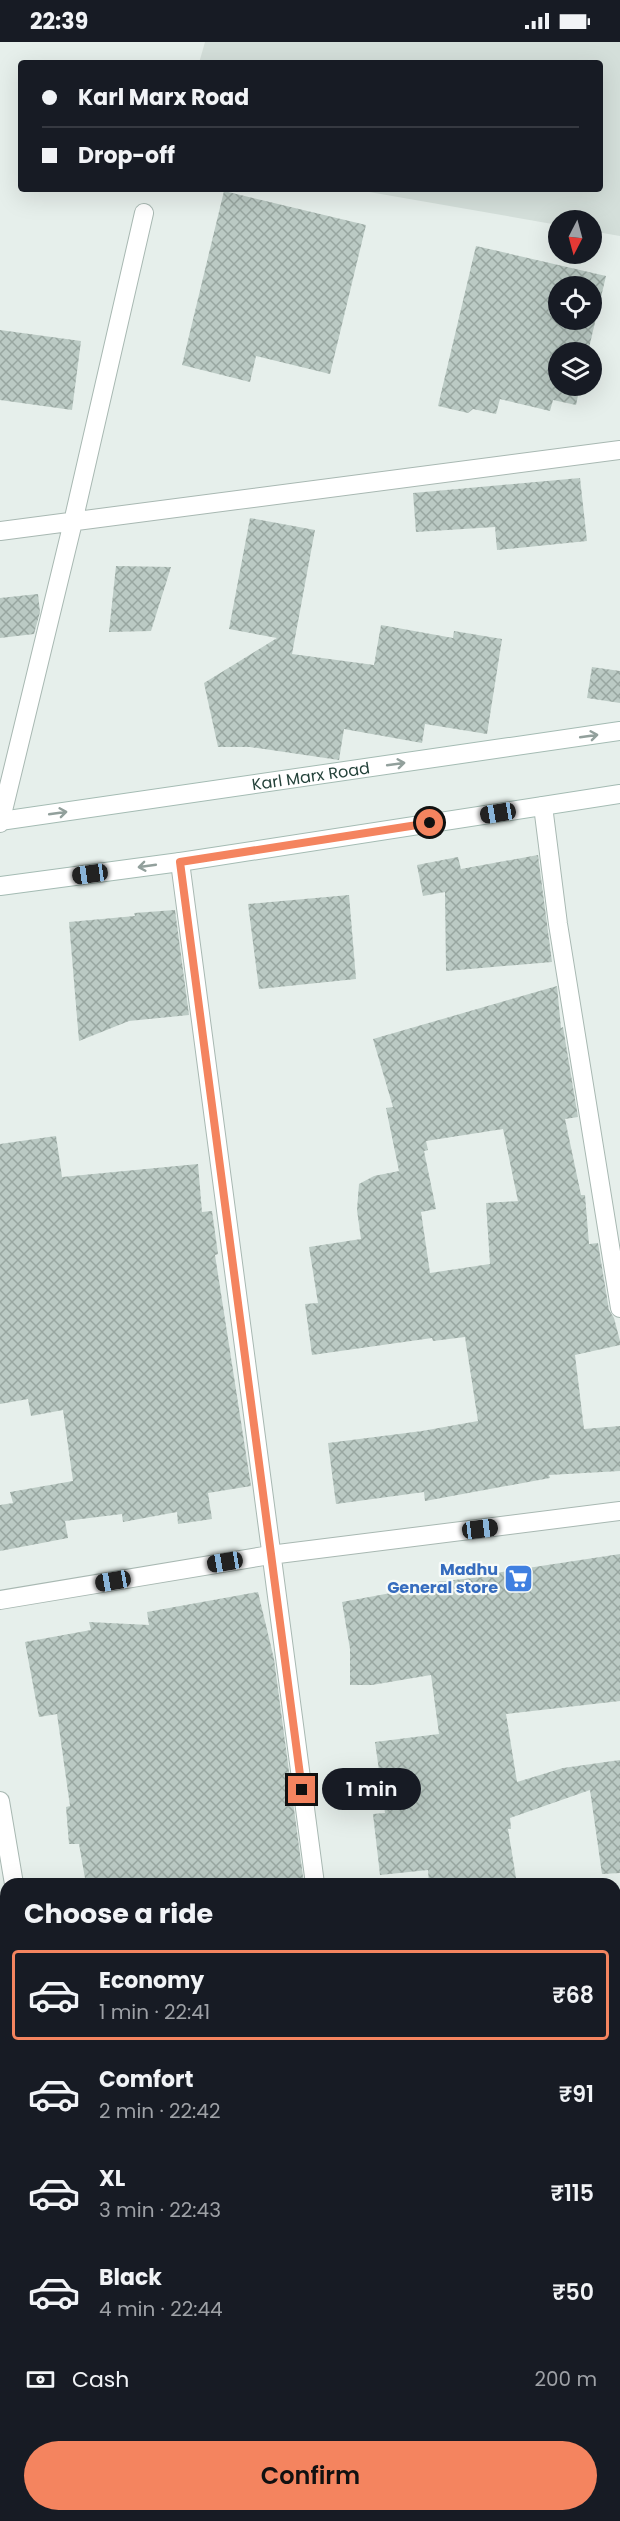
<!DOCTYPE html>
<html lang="en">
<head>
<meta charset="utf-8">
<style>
	:root { --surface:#171b24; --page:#242831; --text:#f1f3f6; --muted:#9ea1a6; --line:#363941; --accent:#f4845f }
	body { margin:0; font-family:Poppins,sans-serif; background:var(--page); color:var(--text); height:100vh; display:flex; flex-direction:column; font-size:22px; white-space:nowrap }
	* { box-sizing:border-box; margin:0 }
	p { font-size:20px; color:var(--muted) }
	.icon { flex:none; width:33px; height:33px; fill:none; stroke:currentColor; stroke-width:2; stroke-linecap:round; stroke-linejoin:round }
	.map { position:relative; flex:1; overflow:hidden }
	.drawer { position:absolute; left:0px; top:1836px; width:621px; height:644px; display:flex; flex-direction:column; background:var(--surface); border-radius:18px 18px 0 0; box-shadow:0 6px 24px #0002 }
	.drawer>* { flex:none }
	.top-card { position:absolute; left:18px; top:18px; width:585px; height:132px; border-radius:6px; box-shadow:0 6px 24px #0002; display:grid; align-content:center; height:132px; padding:0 24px; background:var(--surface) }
	.needle { width:39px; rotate:186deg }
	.fabs { position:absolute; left:548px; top:168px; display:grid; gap:12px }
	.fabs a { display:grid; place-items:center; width:54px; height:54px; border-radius:50%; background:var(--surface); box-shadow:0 6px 24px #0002; font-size:30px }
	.end { position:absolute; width:27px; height:27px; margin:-14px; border:8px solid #f4845f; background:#111; box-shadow:0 0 0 3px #111 }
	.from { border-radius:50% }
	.bubble { position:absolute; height:42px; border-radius:21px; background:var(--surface); box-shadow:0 6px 24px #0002; font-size:20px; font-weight:600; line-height:42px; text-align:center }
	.car { position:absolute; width:18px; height:36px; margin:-18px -9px; border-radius:8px; box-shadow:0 0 4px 2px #0007; background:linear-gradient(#222 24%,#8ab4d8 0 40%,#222 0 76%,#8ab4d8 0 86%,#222 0) }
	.top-card b { display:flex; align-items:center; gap:21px; height:57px; font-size:22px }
	.top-card b+b { border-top:2px solid var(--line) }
	.top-card i { width:15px; height:15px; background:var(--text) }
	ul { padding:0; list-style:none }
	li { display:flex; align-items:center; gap:18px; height:90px; margin:0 12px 9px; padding:0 12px; border:3px solid transparent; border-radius:6px }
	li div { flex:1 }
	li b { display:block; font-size:22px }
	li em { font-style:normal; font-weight:600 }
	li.on { border-color:var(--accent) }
	li>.icon { width:54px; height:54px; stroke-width:1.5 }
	h2 { padding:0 24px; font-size:27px; line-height:72px }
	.pay { display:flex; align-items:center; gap:15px; height:66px; padding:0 24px; font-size:22px }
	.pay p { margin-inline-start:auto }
	.primary-button { display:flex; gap:12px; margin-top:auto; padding:12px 24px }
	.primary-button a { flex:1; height:69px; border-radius:36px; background:var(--accent); color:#111; font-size:24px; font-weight:600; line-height:69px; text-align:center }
	.status { display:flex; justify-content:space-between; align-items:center; height:42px; padding:0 30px; background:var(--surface); direction:ltr }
	.status svg { height:16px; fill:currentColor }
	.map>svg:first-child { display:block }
	.built { fill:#d4dfda }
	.water { fill:url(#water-waves) }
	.building { fill:url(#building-cross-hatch); fill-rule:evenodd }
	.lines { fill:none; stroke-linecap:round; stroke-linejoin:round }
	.street-casing { stroke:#a8b8b2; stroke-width:20 }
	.secondary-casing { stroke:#a4bbb3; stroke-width:20 }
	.street { stroke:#fff; stroke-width:18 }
	.secondary { stroke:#fff; stroke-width:18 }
	.oneway { stroke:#92a09c }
	.route { stroke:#f4845f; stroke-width:8 }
	.labels { text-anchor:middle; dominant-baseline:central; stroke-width:4.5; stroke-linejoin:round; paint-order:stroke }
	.street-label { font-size:16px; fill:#24423a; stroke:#f7fbf9 }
	.shop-label { font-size:16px; font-weight:bold; fill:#366cbe; stroke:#f7fbf9; text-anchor:end }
</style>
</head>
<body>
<div class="status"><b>22:39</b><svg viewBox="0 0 49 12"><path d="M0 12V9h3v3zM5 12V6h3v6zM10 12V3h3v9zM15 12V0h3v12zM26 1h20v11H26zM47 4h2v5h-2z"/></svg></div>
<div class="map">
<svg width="620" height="2479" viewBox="0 0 620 2479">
	<defs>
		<pattern id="water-waves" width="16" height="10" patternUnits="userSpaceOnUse" patternTransform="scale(1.5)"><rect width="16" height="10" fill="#8ec9d4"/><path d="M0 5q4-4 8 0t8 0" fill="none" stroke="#74a5ad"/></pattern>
		<pattern id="building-cross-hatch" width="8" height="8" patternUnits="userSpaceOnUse" patternTransform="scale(1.5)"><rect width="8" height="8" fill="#bbcac4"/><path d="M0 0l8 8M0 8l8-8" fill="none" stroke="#98a6a0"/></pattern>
	</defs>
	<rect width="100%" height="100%" fill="#e6efeb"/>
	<!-- built -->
	<path class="built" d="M 205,0 L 620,0 L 620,194 L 591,189 L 591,178 L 558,178 L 558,183 L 352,147 L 600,147 L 600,21 L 199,21 Z"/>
	<!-- water -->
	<path class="water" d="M 620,2353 L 620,2479 L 0,2479 L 22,2474 L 615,2474 L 615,2354 Z"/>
	<!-- building -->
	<path class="building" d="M 224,149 L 366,183 L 330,332 L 256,314 L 250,340 L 182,323 Z
		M 476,204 L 606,234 L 588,310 L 558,310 L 558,344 L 580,344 L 576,363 L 553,358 L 550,369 L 500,357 L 496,372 L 473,367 L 468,371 L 438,364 ZM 558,244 L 591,244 L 591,278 L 558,278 Z
		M 0,288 L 81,299 L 72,368 L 0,358 Z
		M 580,436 L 587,499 L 497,508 L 495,485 L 416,490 L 413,451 Z
		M 250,476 L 315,488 L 292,612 L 374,623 L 381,583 L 453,596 L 454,589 L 502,597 L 487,692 L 425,682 L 422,701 L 344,687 L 339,718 L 250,705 L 218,705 L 204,641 L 277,596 L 229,587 Z
		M 116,524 L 171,525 L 151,589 L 109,590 Z
		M 38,552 L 40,570 L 34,592 L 0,596 L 0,556 Z
		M 592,625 L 620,629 L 620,661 L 587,656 Z
		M 538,813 L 552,920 L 446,929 L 445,850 L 423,854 L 417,823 L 458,815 L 461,827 Z
		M 349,853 L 356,937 L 259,947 L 248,862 Z
		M 175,868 L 189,973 L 129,979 L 79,999 L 69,880 L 135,874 L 134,871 Z
		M 557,944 L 561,986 L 563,985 L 578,1075 L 565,1077 L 581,1153 L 585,1153 L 589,1202 L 598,1201 L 609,1268 L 614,1276 L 620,1299 L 620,1303 L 575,1313 L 584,1387 L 620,1384 L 620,1429 L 549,1433 L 550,1436 L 425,1459 L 424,1450 L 336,1462 L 328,1401 L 422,1389 L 478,1379 L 465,1295 L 433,1299 L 432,1296 L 312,1313 L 305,1262 L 318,1261 L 309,1205 L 361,1197 L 357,1168 L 359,1142 L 374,1134 L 399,1129 L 386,1066 L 393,1065 L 373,997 ZM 503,1087 L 518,1159 L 486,1161 L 490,1222 L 430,1231 L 421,1170 L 436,1167 L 424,1109 L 428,1108 L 426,1099 Z
		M 56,1094 L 62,1135 L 198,1122 L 202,1170 L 212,1169 L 218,1212 L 215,1213 L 251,1444 L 208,1451 L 212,1477 L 178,1482 L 177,1470 L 123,1480 L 122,1472 L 65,1479 L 68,1496 L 0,1509 L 0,1463 L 13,1461 L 10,1450 L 73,1439 L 63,1368 L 31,1374 L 28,1357 L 0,1362 L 0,1102 Z
		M 620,1512 L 620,1659 L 506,1672 L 517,1740 L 563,1726 L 620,1718 L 620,1831 L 602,1832 L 590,1748 L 510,1776 L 511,1787 L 508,1787 L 517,1842 L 429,1842 L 428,1828 L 380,1833 L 373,1772 L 385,1771 L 375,1700 L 439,1692 L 431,1633 L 372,1643 L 350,1643 L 350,1607 L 342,1560 L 418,1546 L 418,1542 L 490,1534 L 489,1532 Z
		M 258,1550 L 274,1617 L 304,1842 L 86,1842 L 79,1802 L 69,1802 L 66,1765 L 70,1764 L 57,1672 L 39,1675 L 25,1600 L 91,1588 L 89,1580 L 149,1583 L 147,1570 Z"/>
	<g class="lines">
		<defs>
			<path id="street" d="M 0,489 L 620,408
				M 543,764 L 558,882 L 620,1266
				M 0,781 L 73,480 L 144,171
				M 180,820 L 315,1842
				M 0,1558 L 270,1513 L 620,1469
				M 0,1759 L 14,1842
				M 615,2221 L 620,2221
				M 0,2326 L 6,2325"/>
			<g id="secondary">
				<path id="s1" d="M 0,779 L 620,689"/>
				<path d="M 0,844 L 180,820 L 620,752"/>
			</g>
		</defs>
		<!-- street casing -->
		<use href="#street" class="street-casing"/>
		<!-- secondary casing -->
		<use href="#secondary" class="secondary-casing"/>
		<!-- street -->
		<use href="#street" class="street"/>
		<!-- secondary -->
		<use href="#secondary" class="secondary"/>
	</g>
	<!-- one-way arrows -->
	<defs><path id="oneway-shaft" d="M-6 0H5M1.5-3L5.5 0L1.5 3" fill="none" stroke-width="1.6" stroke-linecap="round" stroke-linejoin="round" transform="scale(1.5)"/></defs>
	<g class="oneway">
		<use href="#oneway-shaft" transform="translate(589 694) rotate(-8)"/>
		<use href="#oneway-shaft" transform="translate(396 722) rotate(-8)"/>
		<use href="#oneway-shaft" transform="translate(58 771) rotate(-8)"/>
		<use href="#oneway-shaft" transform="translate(147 824) rotate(172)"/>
	</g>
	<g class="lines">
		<!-- route -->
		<path class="route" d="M 302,1748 L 180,820 L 430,781"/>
	</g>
	<!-- icons -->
	<defs>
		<symbol id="supermarket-square" viewBox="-11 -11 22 22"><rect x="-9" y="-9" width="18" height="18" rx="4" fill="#3f7fe0" stroke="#f7fbf9"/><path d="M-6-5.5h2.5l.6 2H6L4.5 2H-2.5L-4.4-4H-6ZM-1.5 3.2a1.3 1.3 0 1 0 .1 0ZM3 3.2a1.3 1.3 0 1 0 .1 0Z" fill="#fff"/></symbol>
	</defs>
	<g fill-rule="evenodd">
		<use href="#supermarket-square" x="502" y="1520" width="33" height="33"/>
	</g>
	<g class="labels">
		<!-- street labels -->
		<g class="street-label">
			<text stroke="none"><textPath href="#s1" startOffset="314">Karl Marx Road</textPath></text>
		</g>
		<!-- shop labels -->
		<g class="shop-label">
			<text x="498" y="1527">Madhu<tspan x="498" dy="18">General store</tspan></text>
		</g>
	</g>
</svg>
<div class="fabs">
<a><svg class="needle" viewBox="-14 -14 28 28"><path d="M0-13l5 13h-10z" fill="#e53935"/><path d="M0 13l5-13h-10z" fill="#9ea1a6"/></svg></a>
<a><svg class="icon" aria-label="locate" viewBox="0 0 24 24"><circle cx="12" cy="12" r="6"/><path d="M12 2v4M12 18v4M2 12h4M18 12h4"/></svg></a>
<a><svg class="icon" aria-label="layers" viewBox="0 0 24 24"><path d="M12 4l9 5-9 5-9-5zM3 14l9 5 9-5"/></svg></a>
</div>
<i class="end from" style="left:430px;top:781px"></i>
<i class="end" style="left:302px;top:1748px"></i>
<div class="bubble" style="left:322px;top:1726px;width:99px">1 min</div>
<i class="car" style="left:498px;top:771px;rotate:261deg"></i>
<i class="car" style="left:90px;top:832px;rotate:262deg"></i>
<i class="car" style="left:480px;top:1487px;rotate:83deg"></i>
<i class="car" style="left:225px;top:1520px;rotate:261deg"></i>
<i class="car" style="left:113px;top:1539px;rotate:260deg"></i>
<div class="top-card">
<b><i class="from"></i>Karl Marx Road</b>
<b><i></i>Drop-off</b>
</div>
<section class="drawer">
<h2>Choose a ride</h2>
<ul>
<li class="on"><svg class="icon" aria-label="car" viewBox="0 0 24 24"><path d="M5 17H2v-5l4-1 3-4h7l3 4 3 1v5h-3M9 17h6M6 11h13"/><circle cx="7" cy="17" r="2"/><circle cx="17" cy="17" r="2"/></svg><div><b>Economy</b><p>1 min · 22:41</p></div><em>₹68</em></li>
<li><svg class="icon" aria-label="car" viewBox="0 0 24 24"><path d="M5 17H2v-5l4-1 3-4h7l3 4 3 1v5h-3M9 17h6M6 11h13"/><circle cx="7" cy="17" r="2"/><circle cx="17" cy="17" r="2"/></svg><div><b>Comfort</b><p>2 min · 22:42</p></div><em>₹91</em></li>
<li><svg class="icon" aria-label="car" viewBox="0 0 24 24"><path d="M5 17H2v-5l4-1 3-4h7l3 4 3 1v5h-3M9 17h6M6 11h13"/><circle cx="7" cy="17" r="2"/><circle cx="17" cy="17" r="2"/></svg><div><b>XL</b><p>3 min · 22:43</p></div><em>₹115</em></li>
<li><svg class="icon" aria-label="car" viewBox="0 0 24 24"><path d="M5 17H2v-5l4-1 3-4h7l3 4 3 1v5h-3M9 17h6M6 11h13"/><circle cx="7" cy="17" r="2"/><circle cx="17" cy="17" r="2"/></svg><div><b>Black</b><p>4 min · 22:44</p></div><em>₹50</em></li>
</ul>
<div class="pay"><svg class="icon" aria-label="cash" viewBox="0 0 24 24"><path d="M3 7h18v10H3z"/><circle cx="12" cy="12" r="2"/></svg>Cash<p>200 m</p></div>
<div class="primary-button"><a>Confirm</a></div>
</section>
</div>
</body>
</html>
